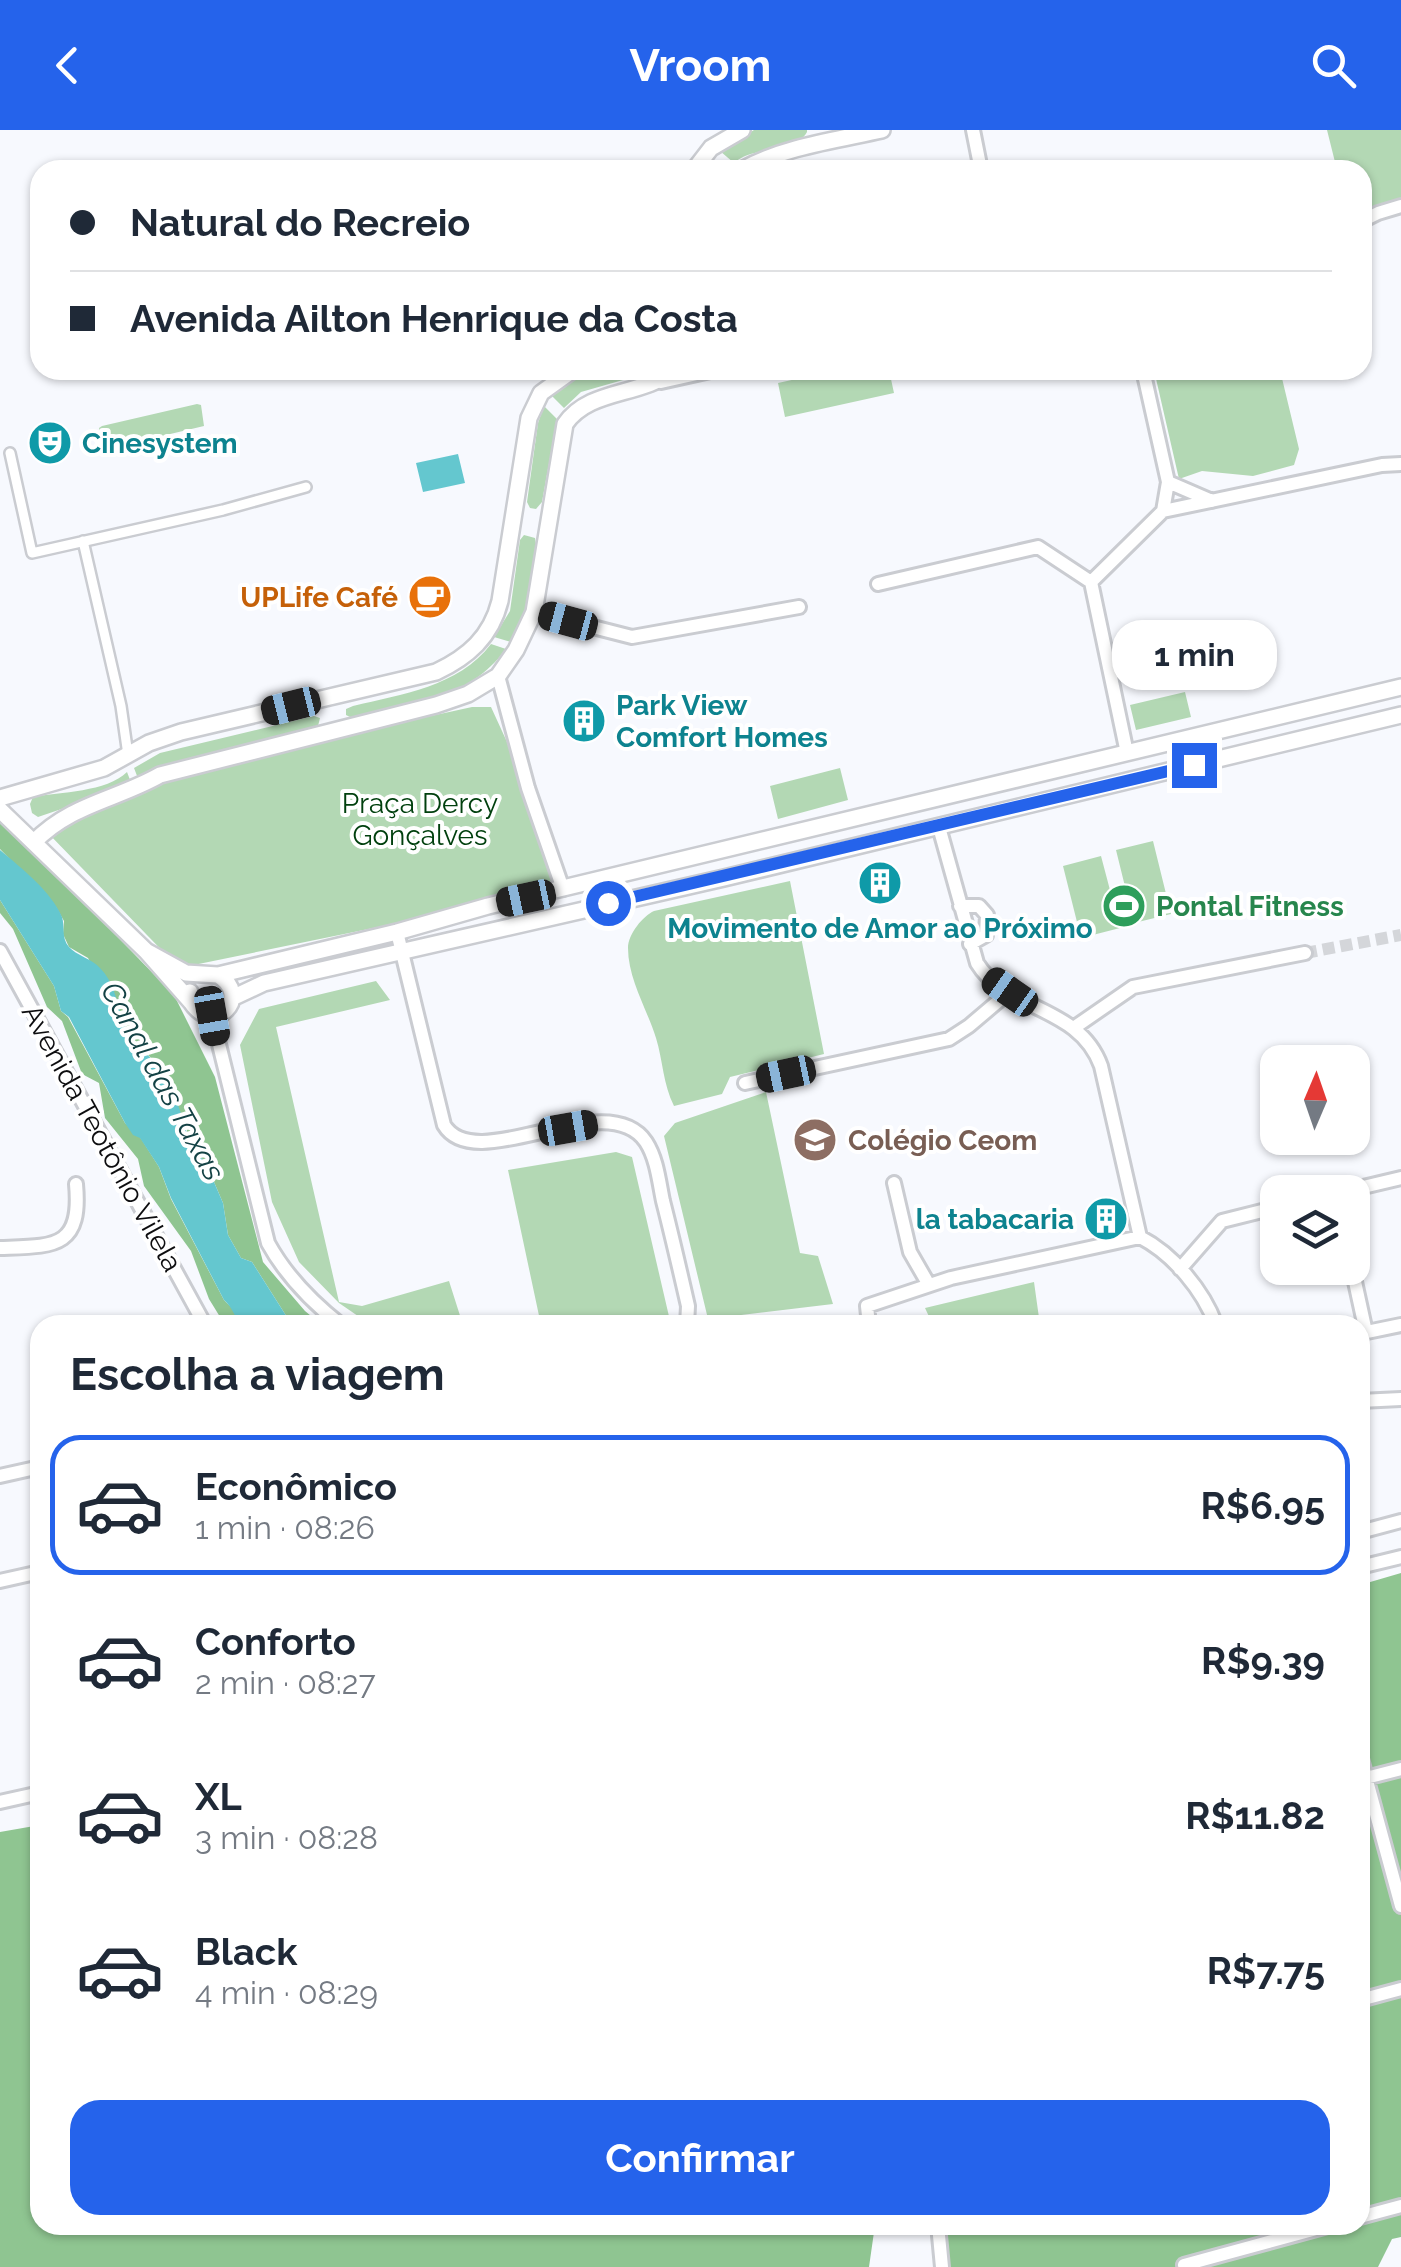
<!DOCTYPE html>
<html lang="pt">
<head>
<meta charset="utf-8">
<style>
	:root { --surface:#fff; --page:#f6f6f7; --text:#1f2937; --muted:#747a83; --line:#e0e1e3; --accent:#2563eb }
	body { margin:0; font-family:Raleway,sans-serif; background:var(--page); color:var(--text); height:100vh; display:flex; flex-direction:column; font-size:38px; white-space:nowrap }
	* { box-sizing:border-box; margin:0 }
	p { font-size:32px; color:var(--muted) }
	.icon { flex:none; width:55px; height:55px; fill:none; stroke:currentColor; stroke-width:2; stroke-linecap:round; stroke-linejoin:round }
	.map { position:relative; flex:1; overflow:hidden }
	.sheet { position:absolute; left:30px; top:1185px; width:1340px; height:920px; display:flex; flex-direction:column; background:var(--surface); border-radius:30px; box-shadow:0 2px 8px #0004 }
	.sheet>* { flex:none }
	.top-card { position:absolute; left:30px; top:30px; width:1342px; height:220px; border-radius:30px; box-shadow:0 2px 8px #0004; display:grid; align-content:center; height:220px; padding:0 40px; background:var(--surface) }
	.needle { width:65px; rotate:2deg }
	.tools { position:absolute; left:1260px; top:915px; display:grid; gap:20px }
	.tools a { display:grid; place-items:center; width:110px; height:110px; border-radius:20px; background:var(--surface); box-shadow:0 2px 8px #0004; font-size:50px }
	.end { position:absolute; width:45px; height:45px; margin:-22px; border:12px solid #2563eb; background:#fff; box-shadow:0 0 0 5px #fff }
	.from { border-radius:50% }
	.bubble { position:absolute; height:70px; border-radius:30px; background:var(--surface); box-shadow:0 2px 8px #0004; font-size:32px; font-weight:700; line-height:70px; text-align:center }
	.car { position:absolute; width:30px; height:60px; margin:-30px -15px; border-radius:12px; box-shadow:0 0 8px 2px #0007; background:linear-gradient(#222 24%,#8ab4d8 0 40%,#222 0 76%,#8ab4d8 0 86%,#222 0) }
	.top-card b { display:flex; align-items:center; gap:35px; height:95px; font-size:38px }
	.top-card b+b { border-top:2px solid var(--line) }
	.top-card i { width:25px; height:25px; background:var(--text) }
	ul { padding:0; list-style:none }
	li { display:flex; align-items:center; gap:30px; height:140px; margin:0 20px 15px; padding:0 20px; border:5px solid transparent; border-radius:30px }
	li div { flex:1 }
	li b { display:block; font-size:38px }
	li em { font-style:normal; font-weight:700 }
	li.selected { border-color:var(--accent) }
	li>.icon { width:90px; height:90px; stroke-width:1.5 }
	h2 { padding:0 40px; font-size:45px; line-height:120px }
	.primary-button { display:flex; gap:20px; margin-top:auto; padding:20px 40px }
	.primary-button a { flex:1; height:115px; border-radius:30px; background:var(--accent); color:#fff; font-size:40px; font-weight:700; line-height:115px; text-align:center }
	header { display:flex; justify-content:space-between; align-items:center; height:130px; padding:0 40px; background:var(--accent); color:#fff; font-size:45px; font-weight:700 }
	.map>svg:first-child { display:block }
	.green { fill:#b3d8b4 }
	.forest { fill:#8fc591 }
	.water { fill:#64c7cf }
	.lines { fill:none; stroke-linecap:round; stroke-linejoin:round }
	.minor-tunnel { stroke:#d4d6da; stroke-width:12; stroke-dasharray:12 6; stroke-linecap:butt }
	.pedestrian-casing { stroke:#caccd1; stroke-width:14 }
	.minor-casing { stroke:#caccd1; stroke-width:18 }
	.tertiary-casing { stroke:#caccd1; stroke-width:20 }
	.pedestrian { stroke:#fff; stroke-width:9 }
	.minor { stroke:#fff; stroke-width:12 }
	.tertiary { stroke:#fff; stroke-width:15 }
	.route { stroke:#2563eb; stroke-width:12 }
	.labels { text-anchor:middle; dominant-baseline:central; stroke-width:8; stroke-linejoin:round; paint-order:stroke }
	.culture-label { font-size:28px; font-weight:bold; fill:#0d838f; stroke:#fff; text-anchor:start }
	.food-label { font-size:28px; font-weight:bold; fill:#c56008; stroke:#fff; text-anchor:end }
	.park-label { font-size:28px; fill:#01400e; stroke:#fff }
	.leisure-label { font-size:28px; font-weight:bold; fill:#27864d; stroke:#fff; text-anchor:start }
	.street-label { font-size:28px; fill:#0d0d0f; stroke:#fff }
	.education-label { font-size:28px; font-weight:bold; fill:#785e54; stroke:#fff; text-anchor:start }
	.water-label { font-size:30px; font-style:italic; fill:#144245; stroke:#fff }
</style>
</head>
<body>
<header><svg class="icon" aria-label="back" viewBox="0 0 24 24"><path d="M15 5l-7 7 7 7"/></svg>Vroom<svg class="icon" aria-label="search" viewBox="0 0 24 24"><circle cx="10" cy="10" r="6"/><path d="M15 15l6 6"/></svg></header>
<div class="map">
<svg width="1401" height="2137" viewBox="0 0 1401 2137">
	<rect width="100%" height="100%" fill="#f7f9fe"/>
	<!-- green -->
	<path class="green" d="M 754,0 L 807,0 L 807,2 C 795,25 754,15 734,33 L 720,21 Z
		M 1327,0 L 1401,0 L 1401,73 L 1363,82 L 1362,40 L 1337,40 Z
		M 598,240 L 658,240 L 581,262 L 564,278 L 552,266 L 580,246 Z
		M 837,240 L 889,240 L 894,263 L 785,287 L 778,253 Z
		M 1154,240 L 1280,240 L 1299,319 L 1294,335 L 1253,346 L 1202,341 L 1179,349 Z
		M 197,274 L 201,275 L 204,296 L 107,319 L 103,317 L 99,298 L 102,296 Z
		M 544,276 L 557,289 L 542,372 L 536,379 L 530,378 L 527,372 L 538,293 Z
		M 524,405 L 535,408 C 542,442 527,483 511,512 L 494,507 L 510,481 L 520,410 Z
		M 491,514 L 506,519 C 468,570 412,575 354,589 L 346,585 L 346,579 L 353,576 C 402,564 458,557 491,514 Z
		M 1185,562 L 1191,587 L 1136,600 L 1130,575 Z
		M 472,577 L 491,577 L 528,658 L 563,759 L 179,838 L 46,701 C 78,687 111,671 145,659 C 251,623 362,601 472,577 Z
		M 314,586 L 320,588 L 317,600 L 139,651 L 134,638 L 160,623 Z
		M 840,638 L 848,670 L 778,689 L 770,656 Z
		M 127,642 L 132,655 L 38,687 L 32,683 L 30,674 L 33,667 C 60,662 107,662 127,642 Z
		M 1153,711 L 1171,784 L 1134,793 L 1116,720 Z
		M 1101,726 L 1120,798 L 1081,808 L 1063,736 Z
		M 790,751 L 824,924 L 730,947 L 722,964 L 674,976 C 663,954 663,931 656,908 C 647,879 628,849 628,818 C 628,804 643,786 654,781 Z
		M 376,851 L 390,870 L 276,897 L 339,1172 L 362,1176 L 449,1151 L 463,1195 L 371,1195 L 339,1173 L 299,1132 L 272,1072 L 240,915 L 259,879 Z
		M 766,962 L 800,1123 L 818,1126 L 833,1174 L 708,1189 L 664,1006 L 675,993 Z
		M 616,1022 L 632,1027 L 671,1195 L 541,1195 L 508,1040 Z
		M 1034,1152 L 1040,1195 L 933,1195 L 925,1178 Z"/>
	<!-- forest -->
	<path class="forest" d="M 0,686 L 174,865 L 215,947 L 263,1132 L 305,1181 L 322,1195 L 292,1195 L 252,1132 L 241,1128 L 228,1105 L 223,1073 L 205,1031 L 191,1020 L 184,987 L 177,979 L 176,968 L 155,932 L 132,909 L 88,828 L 69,817 L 63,804 L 64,791 L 56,777 L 0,719 Z
		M 0,770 L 54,856 L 61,881 L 68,887 L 125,993 L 140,1007 L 159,1037 L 171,1069 L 224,1170 L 234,1180 L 241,1195 L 225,1195 L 209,1169 L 191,1121 L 144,1056 L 138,1029 L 105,988 L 99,953 L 82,944 L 62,891 L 47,877 L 13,799 L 0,783 Z
		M 1401,1443 L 1401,2107 L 1392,2109 L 1378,2137 L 942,2137 L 943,2095 L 1360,2095 L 1360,1455 Z
		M 40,1695 L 40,2095 L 875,2095 L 869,2137 L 0,2137 L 0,1702 Z"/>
	<!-- water -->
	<path class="water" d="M 458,324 L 465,353 L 423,362 L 416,333 Z
		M 0,720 C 20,737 52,762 62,787 C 65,796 61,808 69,817 C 76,825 92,829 100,838 C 119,857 117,886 131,908 C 137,916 146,922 152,930 C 174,955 184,989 191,1020 L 205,1031 L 223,1073 L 228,1105 L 241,1128 L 252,1132 L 292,1195 L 241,1195 C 234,1186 233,1178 224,1170 L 171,1068 L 159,1037 L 140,1008 L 133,1005 L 125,993 L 69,887 L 61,881 L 54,856 L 0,770 Z"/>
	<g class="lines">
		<!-- minor-tunnel -->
		<path class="minor-tunnel" d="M 1305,823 L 1401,805"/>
		<defs>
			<path id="pedestrian" d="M 10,323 L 32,423 L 223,380 L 306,357
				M 83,411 L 121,576 L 128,625"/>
			<path id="minor" d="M 973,0 L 981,40
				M 1362,91 L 1378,83 L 1401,76
				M 799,241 L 804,240
				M 661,252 L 715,240
				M 1168,352 L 1212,371
				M 1163,381 L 1382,335 L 1401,334
				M 878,454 L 1038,417 L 1091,452
				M 534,482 L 632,507 L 799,477
				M 498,546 L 528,658 L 563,759
				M 1127,623 L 1091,452 L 1163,381 L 1168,352 L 1143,240
				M 939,697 L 977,833 C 1007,882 1079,875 1101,936 L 1140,1107 C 1173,1124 1203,1160 1216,1195
				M 960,776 L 979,776 L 987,785 L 986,805 L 970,814
				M 397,802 L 444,995 C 476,1048 607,954 646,1012 C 657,1029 659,1052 663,1071 C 672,1106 680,1141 688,1176 L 687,1195
				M 0,821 L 205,1195
				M 212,886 L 268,1113 C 285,1144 313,1173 341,1195
				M 1075,897 L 1133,857 L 1305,823
				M 745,953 L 949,909 L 969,896 L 1009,862
				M 894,1053 L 910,1122 L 929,1155
				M 1342,1062 L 1401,1048
				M 0,1118 C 54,1116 82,1119 76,1054
				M 1352,1138 L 1366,1202
				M 1180,1139 L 1222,1091 L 1278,1077
				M 869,1195 L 867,1176 L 951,1148 L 1140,1107
				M 1362,1203 L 1401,1195
				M 1360,1271 L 1401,1269
				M 0,1346 L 40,1337
				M 1360,1402 L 1401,1391
				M 1360,1437 L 1401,1427
				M 0,1451 L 40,1442
				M 1360,1625 L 1401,1776
				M 1362,1649 L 1401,1639
				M 0,1672 L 40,1663
				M 1360,1870 L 1401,1859
				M 1360,2087 L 1401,2076
				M 938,2095 L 942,2137
				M 1184,2135 L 1331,2095"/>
			<path id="tertiary" d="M 694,40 L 711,18 L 742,0
				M 742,40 C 783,17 836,10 882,0
				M 0,668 L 104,638 L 149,613 L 181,602 L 436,542 C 468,527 491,507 500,471 L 529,288 L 541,263 L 573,240
				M 0,680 L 146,821 L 191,872
				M 34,712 C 71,674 116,670 160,645 L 436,575 L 468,564 L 498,546 L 516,520 L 534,482 L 565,294 C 590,258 641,267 674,240
				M 146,821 L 186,843 L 218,845 L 397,802 L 488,776 L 1401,557
				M 190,862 L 191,872 C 214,907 253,866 218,845
				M 232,868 L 264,853 L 724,748 L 1401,585"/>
		</defs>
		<!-- pedestrian casing -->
		<use href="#pedestrian" class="pedestrian-casing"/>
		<!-- minor casing -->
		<use href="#minor" class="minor-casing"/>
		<!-- tertiary casing -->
		<use href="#tertiary" class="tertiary-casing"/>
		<!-- pedestrian -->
		<use href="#pedestrian" class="pedestrian"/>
		<!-- minor -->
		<use href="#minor" class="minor"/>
		<!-- tertiary -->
		<use href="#tertiary" class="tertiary"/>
	</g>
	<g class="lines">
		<!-- route -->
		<path class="route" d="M 608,773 L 1194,635"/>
	</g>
	<!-- icons -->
	<defs>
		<symbol id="theatre-disc" viewBox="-11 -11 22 22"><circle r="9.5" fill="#0f9aa8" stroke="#fff"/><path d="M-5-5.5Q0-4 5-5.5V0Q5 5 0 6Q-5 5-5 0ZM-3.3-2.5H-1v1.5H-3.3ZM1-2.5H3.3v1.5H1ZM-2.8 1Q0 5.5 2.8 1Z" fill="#fff"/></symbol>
		<symbol id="cafe-disc" viewBox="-11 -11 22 22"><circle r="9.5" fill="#e8710a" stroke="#fff"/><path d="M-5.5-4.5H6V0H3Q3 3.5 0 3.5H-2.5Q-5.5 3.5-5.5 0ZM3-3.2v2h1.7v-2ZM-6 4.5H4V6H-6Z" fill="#fff"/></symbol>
		<symbol id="building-disc" viewBox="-11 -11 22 22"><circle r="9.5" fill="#0f9aa8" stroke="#fff"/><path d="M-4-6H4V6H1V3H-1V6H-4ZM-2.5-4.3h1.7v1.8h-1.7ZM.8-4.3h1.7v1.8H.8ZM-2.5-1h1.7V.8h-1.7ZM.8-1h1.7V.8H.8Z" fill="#fff"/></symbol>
		<symbol id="stadium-disc" viewBox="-11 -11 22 22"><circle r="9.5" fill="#2e9e5b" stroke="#fff"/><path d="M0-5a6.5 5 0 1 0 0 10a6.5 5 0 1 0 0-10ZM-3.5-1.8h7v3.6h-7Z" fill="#fff"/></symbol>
		<symbol id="school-disc" viewBox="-11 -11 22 22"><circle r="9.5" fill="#8d6e63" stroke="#fff"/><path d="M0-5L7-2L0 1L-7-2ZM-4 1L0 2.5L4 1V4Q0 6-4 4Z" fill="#fff"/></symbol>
	</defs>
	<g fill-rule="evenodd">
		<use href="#theatre-disc" x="25" y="288" width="50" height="50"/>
		<use href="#cafe-disc" x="405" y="442" width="50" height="50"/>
		<use href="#building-disc" x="559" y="566" width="50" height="50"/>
		<use href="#building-disc" x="855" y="728" width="50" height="50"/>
		<use href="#stadium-disc" x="1099" y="751" width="50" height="50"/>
		<use href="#school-disc" x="790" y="985" width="50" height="50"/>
		<use href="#building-disc" x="1081" y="1064" width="50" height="50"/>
	</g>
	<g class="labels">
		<!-- culture labels -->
		<g class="culture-label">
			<text x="82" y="313">Cinesystem</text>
			<text x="616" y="575">Park View<tspan x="616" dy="32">Comfort Homes</tspan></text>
			<text x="880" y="798" text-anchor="middle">Movimento de Amor ao Próximo</text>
			<text x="1074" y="1089" text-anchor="end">la tabacaria</text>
		</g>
		<!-- food labels -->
		<g class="food-label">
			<text x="398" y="467">UPLife Café</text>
		</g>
		<!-- park labels -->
		<g class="park-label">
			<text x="420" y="673">Praça Dercy<tspan x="420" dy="32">Gonçalves</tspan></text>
		</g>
		<!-- leisure labels -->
		<g class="leisure-label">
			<text x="1156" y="776">Pontal Fitness</text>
		</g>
		<!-- street labels -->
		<g class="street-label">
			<text transform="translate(102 1008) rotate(61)">Avenida Teotônio Vilela</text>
		</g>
		<!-- education labels -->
		<g class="education-label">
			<text x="848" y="1010">Colégio Ceom</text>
		</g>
		<!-- water labels -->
		<g class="water-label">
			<text transform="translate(163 951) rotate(61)">Canal das Taxas</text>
		</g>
	</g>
</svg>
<div class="tools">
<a><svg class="needle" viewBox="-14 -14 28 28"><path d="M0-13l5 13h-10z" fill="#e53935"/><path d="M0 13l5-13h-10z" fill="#747a83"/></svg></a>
<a><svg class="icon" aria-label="layers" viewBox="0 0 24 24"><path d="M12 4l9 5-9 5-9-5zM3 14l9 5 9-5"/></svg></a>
</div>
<i class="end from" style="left:608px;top:773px"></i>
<i class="end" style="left:1194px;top:635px"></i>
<div class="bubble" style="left:1112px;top:490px;width:165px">1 min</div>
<i class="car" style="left:568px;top:491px;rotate:285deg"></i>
<i class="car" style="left:291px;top:576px;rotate:256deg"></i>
<i class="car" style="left:526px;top:768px;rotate:258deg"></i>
<i class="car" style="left:1010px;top:862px;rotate:305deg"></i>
<i class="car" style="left:212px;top:886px;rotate:170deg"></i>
<i class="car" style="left:786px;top:944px;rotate:258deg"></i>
<i class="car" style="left:568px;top:998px;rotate:80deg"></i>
<div class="top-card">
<b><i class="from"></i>Natural do Recreio</b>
<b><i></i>Avenida Ailton Henrique da Costa</b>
</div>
<section class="sheet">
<h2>Escolha a viagem</h2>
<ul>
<li class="selected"><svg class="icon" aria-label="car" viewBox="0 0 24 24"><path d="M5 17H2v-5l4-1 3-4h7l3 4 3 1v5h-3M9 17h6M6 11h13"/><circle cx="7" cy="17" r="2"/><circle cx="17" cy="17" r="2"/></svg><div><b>Econômico</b><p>1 min · 08:26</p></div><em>R$6.95</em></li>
<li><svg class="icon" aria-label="car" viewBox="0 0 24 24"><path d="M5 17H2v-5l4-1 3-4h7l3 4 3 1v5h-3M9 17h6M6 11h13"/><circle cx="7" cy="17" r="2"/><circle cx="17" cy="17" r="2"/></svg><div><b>Conforto</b><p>2 min · 08:27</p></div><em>R$9.39</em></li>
<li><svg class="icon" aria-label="car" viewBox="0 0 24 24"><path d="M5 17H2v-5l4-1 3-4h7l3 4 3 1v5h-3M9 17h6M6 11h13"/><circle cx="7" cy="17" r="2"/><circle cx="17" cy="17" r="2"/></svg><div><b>XL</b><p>3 min · 08:28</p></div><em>R$11.82</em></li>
<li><svg class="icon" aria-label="car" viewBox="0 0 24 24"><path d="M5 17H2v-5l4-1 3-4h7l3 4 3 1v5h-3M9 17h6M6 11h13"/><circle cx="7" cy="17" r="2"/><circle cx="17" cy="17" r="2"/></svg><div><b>Black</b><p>4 min · 08:29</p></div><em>R$7.75</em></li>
</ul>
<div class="primary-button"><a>Confirmar</a></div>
</section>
</div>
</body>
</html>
